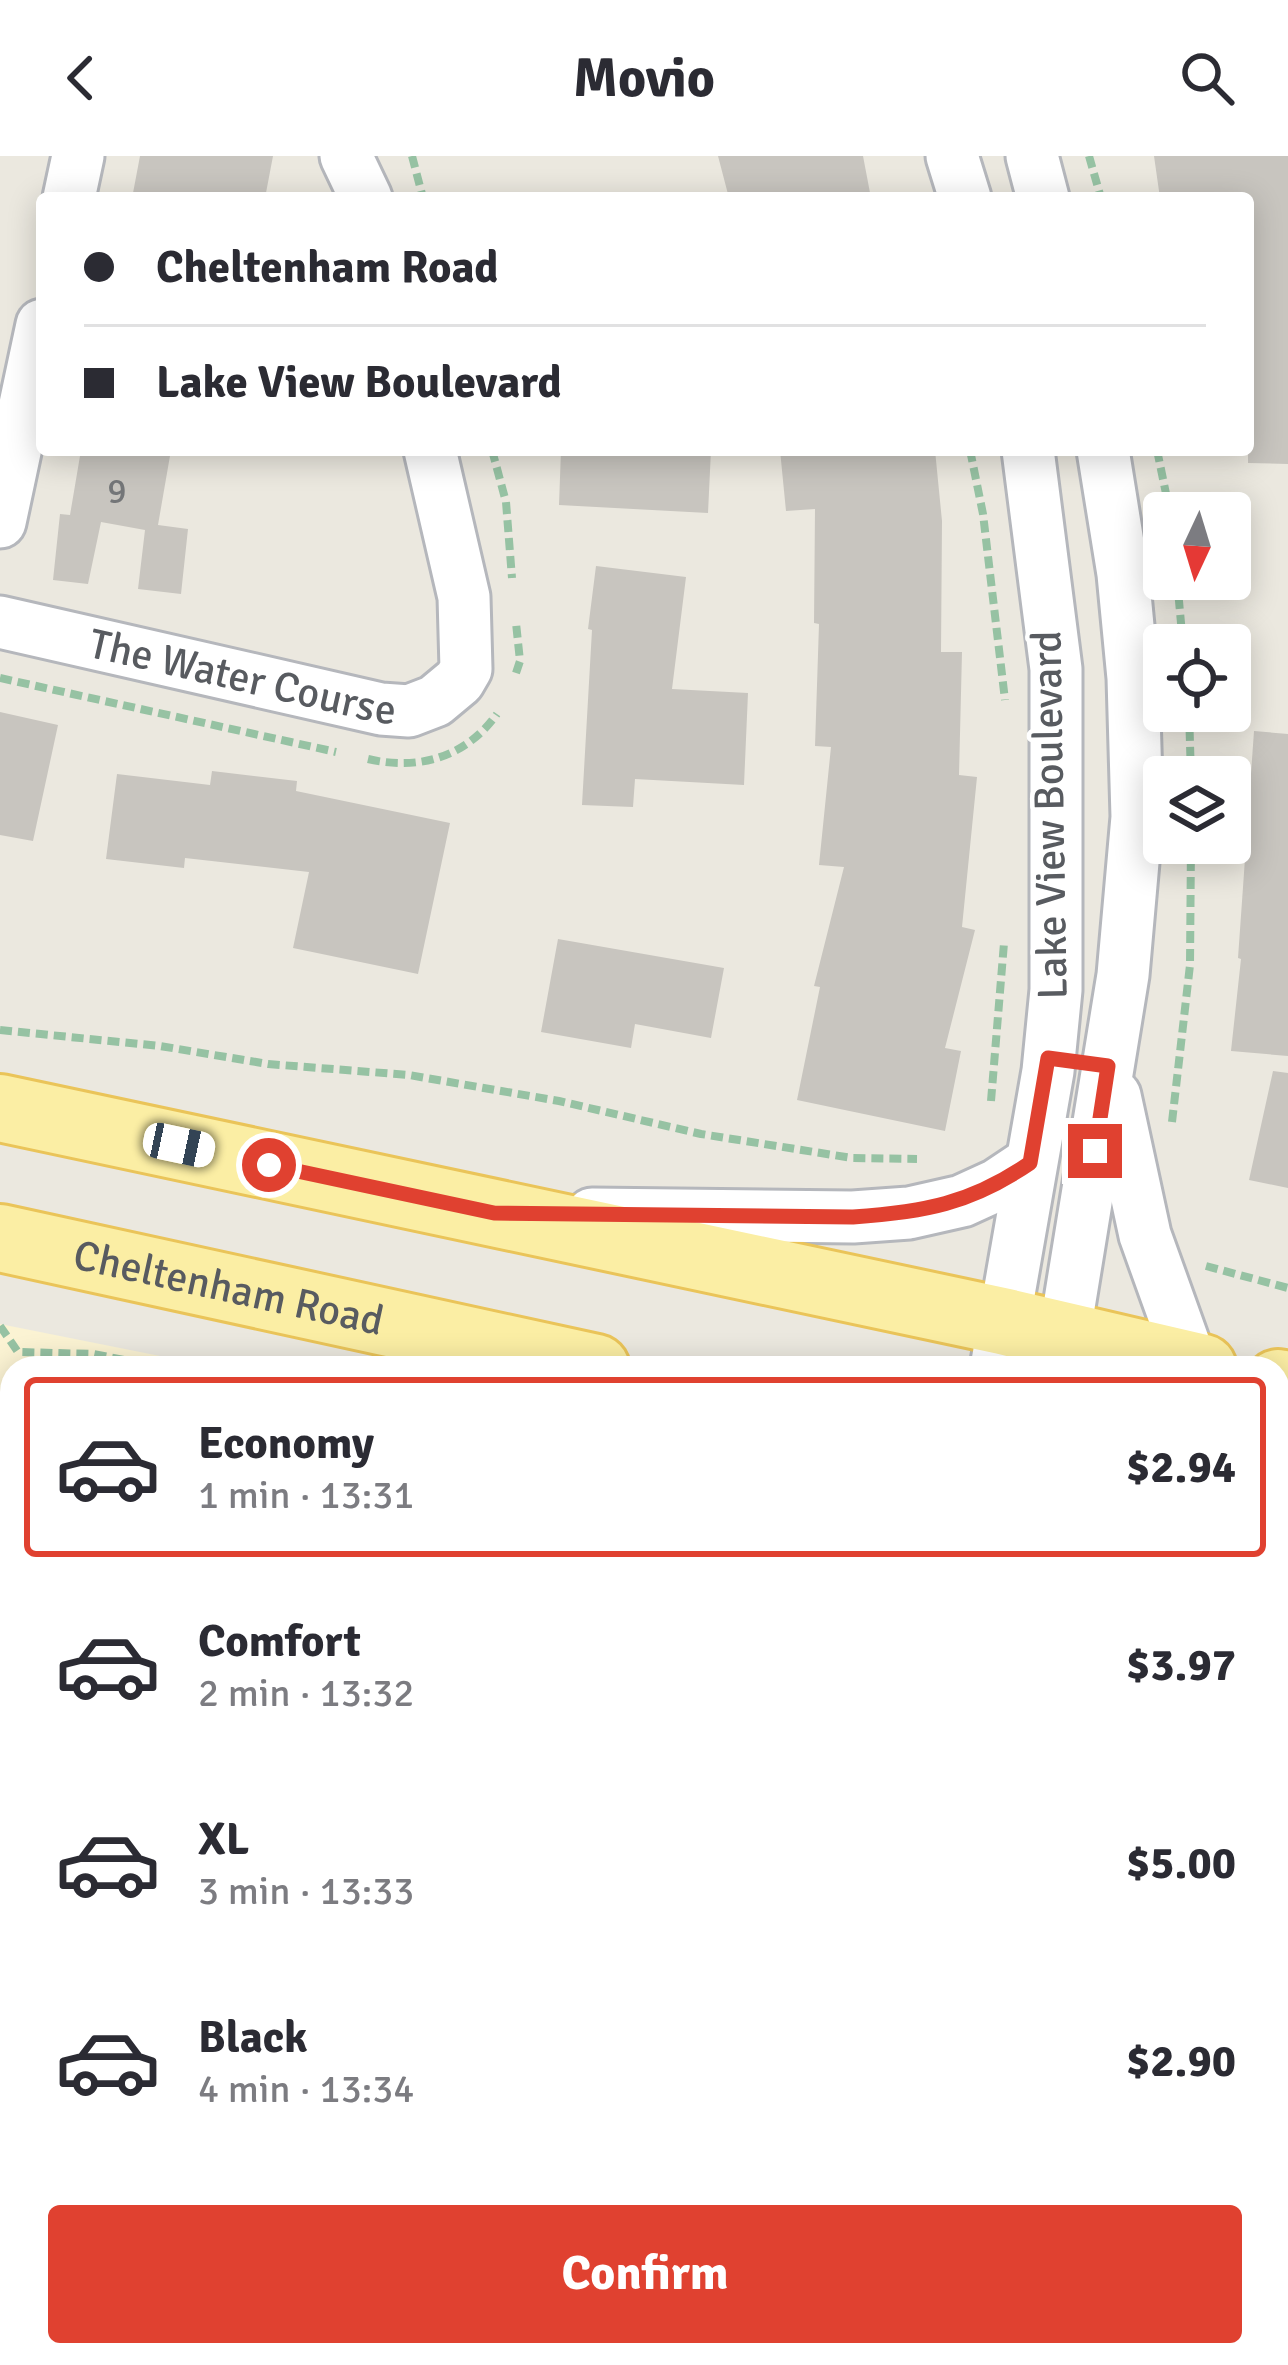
<!DOCTYPE html>
<html lang="en">
<head>
<meta charset="utf-8">
<style>
	:root { --surface:#fff; --page:#f2f2f3; --text:#2b2b33; --muted:#7c7c81; --line:#e1e1e2; --accent:#e04130 }
	body { margin:0; font-family:Signika,sans-serif; background:var(--page); color:var(--text); height:100vh; display:flex; flex-direction:column; font-size:45px; white-space:nowrap }
	* { box-sizing:border-box; margin:0 }
	p { font-size:39px; color:var(--muted) }
	.icon { flex:none; width:66px; height:66px; fill:none; stroke:currentColor; stroke-width:2; stroke-linecap:round; stroke-linejoin:round }
	.map { position:relative; flex:1; overflow:hidden }
	.panel { position:absolute; left:0px; top:1200px; width:1290px; height:1011px; display:flex; flex-direction:column; background:var(--surface); border-radius:36px 36px 0 0; box-shadow:0 6px 30px #0003 }
	.panel>* { flex:none }
	.guide { position:absolute; left:36px; top:36px; width:1218px; height:264px; border-radius:12px; box-shadow:0 6px 30px #0003; display:grid; align-content:center; height:264px; padding:0 48px; background:var(--surface) }
	.needle { width:78px; rotate:184deg }
	.controls { position:absolute; left:1143px; top:336px; display:grid; gap:24px }
	.controls a { display:grid; place-items:center; width:108px; height:108px; border-radius:12px; background:var(--surface); box-shadow:0 6px 30px #0003; font-size:60px }
	.end { position:absolute; width:54px; height:54px; margin:-27px; border:15px solid #e04130; background:#fff; box-shadow:0 0 0 6px #fff }
	.from { border-radius:50% }
	.car { position:absolute; width:36px; height:72px; margin:-36px -18px; border-radius:15px; box-shadow:0 0 9px 3px #0007; background:linear-gradient(#fff 24%,#345 0 40%,#fff 0 76%,#345 0 86%,#fff 0) }
	.guide b { display:flex; align-items:center; gap:42px; height:114px; font-size:45px }
	.guide b+b { border-top:3px solid var(--line) }
	.guide i { width:30px; height:30px; background:var(--text) }
	ul { padding:21px 0 0; list-style:none }
	li { display:flex; align-items:center; gap:36px; height:180px; margin:0 24px 18px; padding:0 24px; border:6px solid transparent; border-radius:12px }
	li div { flex:1 }
	li b { display:block; font-size:45px }
	li em { font-style:normal; font-weight:700 }
	li.on { border-color:var(--accent) }
	li>.icon { width:108px; height:108px; stroke-width:1.5 }
	.cta { display:flex; gap:24px; margin-top:auto; padding:24px 48px }
	.cta a { flex:1; height:138px; border-radius:12px; background:var(--accent); color:#fff; font-size:48px; font-weight:700; line-height:138px; text-align:center }
	header { display:flex; justify-content:space-between; align-items:center; height:156px; padding:0 48px; background:var(--surface); font-size:54px; font-weight:700 }
	.map>svg:first-child { display:block }
	.commercial { fill:#fbf3d3 }
	.building { fill:#c8c5bf }
	.lines { fill:none; stroke-linecap:round; stroke-linejoin:round }
	.service-casing { stroke:#b5b7bc; stroke-width:33 }
	.minor-casing { stroke:#b5b7bc; stroke-width:57 }
	.primary-casing { stroke:#eac459; stroke-width:72 }
	.path { stroke:#96c2a3; stroke-width:8; stroke-dasharray:12 6; stroke-linecap:butt }
	.service { stroke:#fff; stroke-width:27 }
	.minor { stroke:#fff; stroke-width:51 }
	.primary { stroke:#fbeea4; stroke-width:66 }
	.route { stroke:#e04130; stroke-width:15 }
	.labels { text-anchor:middle; dominant-baseline:central; stroke-width:9; stroke-linejoin:round; paint-order:stroke }
	.number-label { font-size:36px; fill:#747678 }
	.street-label { font-size:42px; fill:#585b60; stroke:#fff }
</style>
</head>
<body>
<header><svg class="icon" aria-label="back" viewBox="0 0 24 24"><path d="M15 5l-7 7 7 7"/></svg>Movio<svg class="icon" aria-label="search" viewBox="0 0 24 24"><circle cx="10" cy="10" r="6"/><path d="M15 15l6 6"/></svg></header>
<div class="map">
<svg width="1288" height="2209" viewBox="0 0 1288 2209">
	<rect width="100%" height="100%" fill="#ebe8df"/>
	<!-- commercial -->
	<path class="commercial" d="M 0,1168 L 220,1212 L 12,1212 L 12,2199 L 1278,2199 L 1278,1436 L 1288,1438 L 1288,2209 L 0,2209 Z"/>
	<!-- building -->
	<path class="building" d="M 140,0 L 273,0 L 265,42 L 158,42 L 133,37 Z
		M 718,0 L 863,0 L 871,42 L 729,42 Z
		M 1154,0 L 1288,0 L 1288,308 L 1248,307 L 1248,42 L 1160,42 Z
		M 81,294 L 171,294 L 158,369 L 188,373 L 181,438 L 138,433 L 145,374 L 101,366 L 88,428 L 53,424 L 60,358 L 70,359 Z
		M 561,294 L 711,294 L 708,357 L 559,349 Z
		M 780,294 L 935,294 L 942,365 L 941,496 L 962,496 L 959,619 L 977,621 L 962,771 L 975,774 L 945,892 L 961,895 L 945,975 L 797,944 L 820,831 L 814,830 L 844,711 L 819,709 L 831,591 L 815,590 L 819,468 L 814,467 L 815,353 L 786,355 Z
		M 596,410 L 686,421 L 672,533 L 748,537 L 744,629 L 635,623 L 633,651 L 582,649 L 592,474 L 588,473 Z
		M 0,556 L 58,569 L 33,685 L 0,679 Z
		M 1254,575 L 1288,578 L 1288,900 L 1231,895 L 1241,803 L 1238,802 Z
		M 212,615 L 297,625 L 296,635 L 450,667 L 418,818 L 293,792 L 309,716 L 185,702 L 184,712 L 106,703 L 117,618 L 210,629 Z
		M 558,783 L 724,812 L 711,882 L 635,868 L 631,892 L 541,876 Z
		M 1273,915 L 1288,917 L 1288,1032 L 1249,1024 Z"/>
	<g class="lines">
		<defs>
			<path id="service" d="M 1278,1749 L 1288,1752"/>
			<g id="minor">
				<path d="M 346,0 L 366,42"/>
				<path d="M 952,0 L 965,42"/>
				<path d="M 1032,0 L 1043,42"/>
				<path d="M 69,42 L 78,0"/>
				<path d="M 0,366 L 42,169"/>
				<path id="s1" d="M 0,466 L 381,553 L 409,555 L 435,545 L 459,525 L 466,513 L 464,441 L 430,294"/>
				<path d="M 1115,940 L 1145,1079 L 1192,1210"/>
				<path d="M 592,1058 L 853,1061 L 909,1057 L 962,1045 L 997,1029 L 1030,1007"/>
				<path d="M 996,1212 L 1048,915 L 1056,834 L 1056,513 L 1028,294"/>
				<path d="M 1059,1212 L 1123,819 L 1137,661 L 1133,522 L 1123,418 L 1103,294"/>
				<path d="M 1278,1868 L 1288,1871"/>
				<path d="M 779,2209 L 782,2199"/>
				<path d="M 829,2209 L 832,2199"/>
			</g>
			<g id="primary">
				<path d="M 0,952 L 1002,1165 L 1203,1212"/>
				<path id="s2" d="M 0,1082 L 596,1212"/>
				<path d="M 1278,1227 L 1288,1229"/>
				<path d="M 1278,1354 L 1288,1356"/>
			</g>
		</defs>
		<!-- service casing -->
		<use href="#service" class="service-casing"/>
		<!-- minor casing -->
		<use href="#minor" class="minor-casing"/>
		<!-- primary casing -->
		<use href="#primary" class="primary-casing"/>
		<!-- path -->
		<path class="path" d="M 412,0 L 423,42
			M 1089,0 L 1101,42
			M 492,294 L 506,346 L 512,422
			M 970,294 L 983,358 L 1005,544
			M 1157,294 L 1170,357
			M 1177,423 L 1183,489
			M 516,517 L 520,505 L 516,467
			M 0,522 L 336,596
			M 1189,555 L 1191,621
			M 368,603 C 419,615 466,601 497,558
			M 0,874 L 160,890 L 268,908 L 409,919 L 559,945 L 701,978 L 852,1002 L 917,1003
			M 991,945 L 1004,787
			M 1172,966 L 1190,809 L 1191,687
			M 1206,1110 L 1288,1132
			M 0,1170 L 18,1196 L 94,1198 L 163,1212
			M 1278,1447 L 1288,1450"/>
		<!-- service -->
		<use href="#service" class="service"/>
		<!-- minor -->
		<use href="#minor" class="minor"/>
		<!-- primary -->
		<use href="#primary" class="primary"/>
	</g>
	<g class="lines">
		<!-- route -->
		<path class="route" d="M 269,1009 L 494,1057 L 853,1061 C 924,1056 970,1048 1030,1007 L 1048,902 L 1108,910 L 1095,995"/>
	</g>
	<g class="labels">
		<!-- number labels -->
		<g class="number-label">
			<text x="117" y="335">9</text>
		</g>
		<!-- street labels -->
		<g class="street-label">
			<text stroke="none"><textPath href="#s1" startOffset="249">The Water Course</textPath></text>
			<text transform="translate(1050 659) rotate(-91)">Lake View Boulevard</text>
			<text stroke="none"><textPath href="#s2" startOffset="234">Cheltenham Road</textPath></text>
		</g>
	</g>
</svg>
<div class="controls">
<a><svg class="needle" viewBox="-14 -14 28 28"><path d="M0-13l5 13h-10z" fill="#e53935"/><path d="M0 13l5-13h-10z" fill="#7c7c81"/></svg></a>
<a><svg class="icon" aria-label="locate" viewBox="0 0 24 24"><circle cx="12" cy="12" r="6"/><path d="M12 2v4M12 18v4M2 12h4M18 12h4"/></svg></a>
<a><svg class="icon" aria-label="layers" viewBox="0 0 24 24"><path d="M12 4l9 5-9 5-9-5zM3 14l9 5 9-5"/></svg></a>
</div>
<i class="end from" style="left:269px;top:1009px"></i>
<i class="end" style="left:1095px;top:995px"></i>
<i class="car" style="left:179px;top:989px;rotate:102deg"></i>
<div class="guide">
<b><i class="from"></i>Cheltenham Road</b>
<b><i></i>Lake View Boulevard</b>
</div>
<section class="panel">
<ul>
<li class="on"><svg class="icon" aria-label="car" viewBox="0 0 24 24"><path d="M5 17H2v-5l4-1 3-4h7l3 4 3 1v5h-3M9 17h6M6 11h13"/><circle cx="7" cy="17" r="2"/><circle cx="17" cy="17" r="2"/></svg><div><b>Economy</b><p>1 min · 13:31</p></div><em>$2.94</em></li>
<li><svg class="icon" aria-label="car" viewBox="0 0 24 24"><path d="M5 17H2v-5l4-1 3-4h7l3 4 3 1v5h-3M9 17h6M6 11h13"/><circle cx="7" cy="17" r="2"/><circle cx="17" cy="17" r="2"/></svg><div><b>Comfort</b><p>2 min · 13:32</p></div><em>$3.97</em></li>
<li><svg class="icon" aria-label="car" viewBox="0 0 24 24"><path d="M5 17H2v-5l4-1 3-4h7l3 4 3 1v5h-3M9 17h6M6 11h13"/><circle cx="7" cy="17" r="2"/><circle cx="17" cy="17" r="2"/></svg><div><b>XL</b><p>3 min · 13:33</p></div><em>$5.00</em></li>
<li><svg class="icon" aria-label="car" viewBox="0 0 24 24"><path d="M5 17H2v-5l4-1 3-4h7l3 4 3 1v5h-3M9 17h6M6 11h13"/><circle cx="7" cy="17" r="2"/><circle cx="17" cy="17" r="2"/></svg><div><b>Black</b><p>4 min · 13:34</p></div><em>$2.90</em></li>
</ul>
<div class="cta"><a>Confirm</a></div>
</section>
</div>
</body>
</html>
